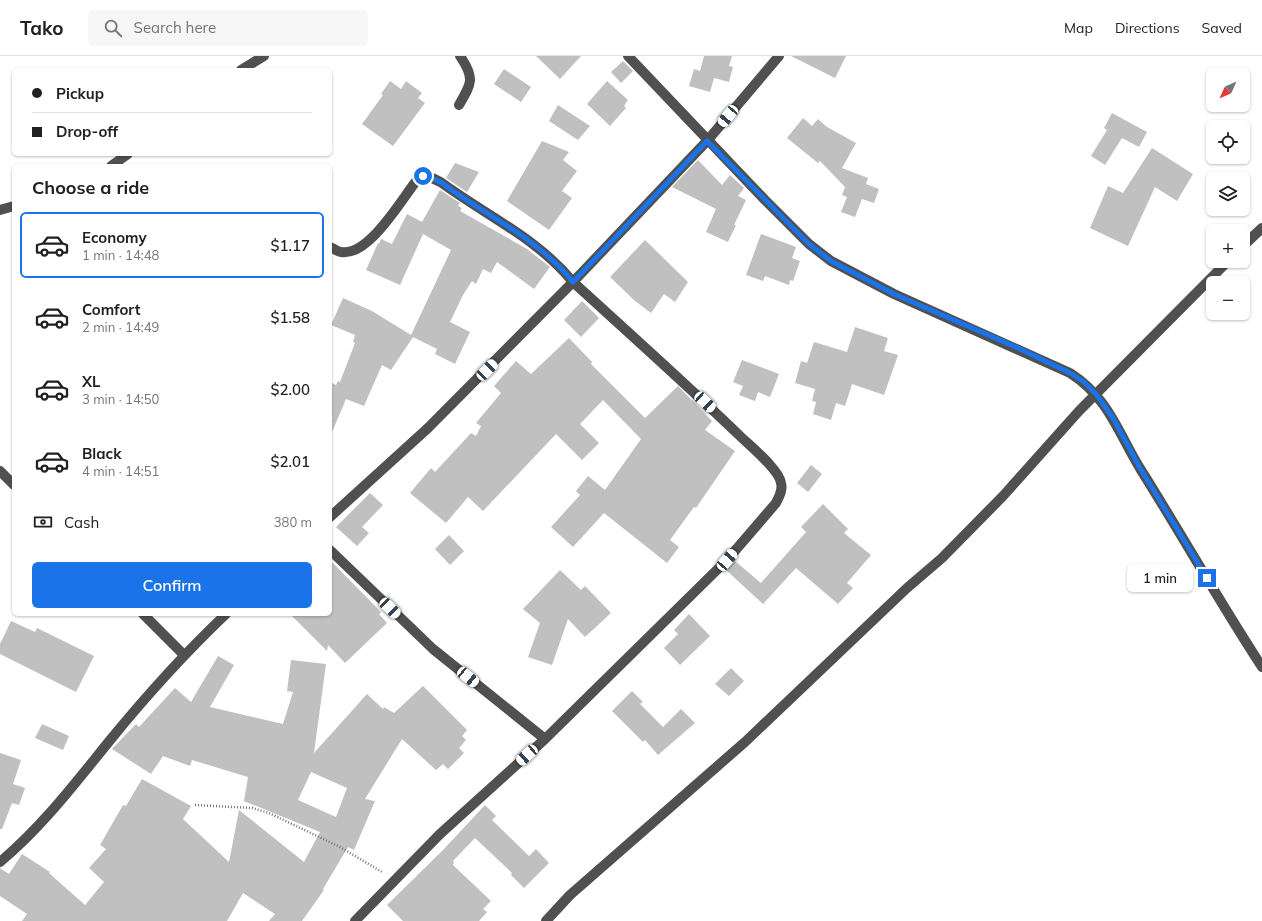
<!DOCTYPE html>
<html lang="en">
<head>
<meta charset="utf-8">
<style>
	:root { --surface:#fff; --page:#f6f6f6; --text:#202124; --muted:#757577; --line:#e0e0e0; --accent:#1a73e8 }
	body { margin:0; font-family:Mulish,sans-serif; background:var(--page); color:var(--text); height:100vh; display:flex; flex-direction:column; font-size:15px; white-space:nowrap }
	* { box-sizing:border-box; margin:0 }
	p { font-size:13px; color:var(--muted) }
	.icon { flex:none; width:22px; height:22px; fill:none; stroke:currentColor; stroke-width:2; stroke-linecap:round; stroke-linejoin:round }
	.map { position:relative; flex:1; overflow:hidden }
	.sheet { position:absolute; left:12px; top:108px; width:320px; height:452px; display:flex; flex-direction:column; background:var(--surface); border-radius:6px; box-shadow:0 1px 3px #0004 }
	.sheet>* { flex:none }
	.guide { position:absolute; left:12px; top:12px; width:320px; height:88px; border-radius:6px; box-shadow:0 1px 3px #0004; display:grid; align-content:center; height:88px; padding:0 20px; background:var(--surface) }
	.needle { width:26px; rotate:225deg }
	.fabs { position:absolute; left:1206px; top:12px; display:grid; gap:8px }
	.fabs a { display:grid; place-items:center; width:44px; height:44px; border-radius:6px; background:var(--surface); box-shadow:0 1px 3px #0004; font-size:20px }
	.end { position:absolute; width:18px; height:18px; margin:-9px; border:5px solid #1a73e8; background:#fff; box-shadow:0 0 0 2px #fff }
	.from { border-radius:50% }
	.bubble { position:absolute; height:28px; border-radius:6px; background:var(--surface); box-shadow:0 1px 3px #0004; font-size:13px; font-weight:600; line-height:28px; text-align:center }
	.car { position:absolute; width:12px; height:24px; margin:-12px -6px; border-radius:5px; box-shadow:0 0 3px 1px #0007; background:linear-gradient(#fff 24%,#345 0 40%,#fff 0 76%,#345 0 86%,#fff 0) }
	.guide b { display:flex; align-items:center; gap:14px; height:38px; font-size:15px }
	.guide b+b { border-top:1px solid var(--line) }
	.guide i { width:10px; height:10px; background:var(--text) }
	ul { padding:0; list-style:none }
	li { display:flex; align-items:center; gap:12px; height:66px; margin:0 8px 6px; padding:0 12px; border:2px solid transparent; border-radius:6px }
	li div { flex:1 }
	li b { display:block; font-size:15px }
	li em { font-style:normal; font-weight:600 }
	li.active { border-color:var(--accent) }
	li>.icon { width:36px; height:36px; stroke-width:1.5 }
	h2 { padding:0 20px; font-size:18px; line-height:48px }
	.pay { display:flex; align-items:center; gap:10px; height:44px; padding:0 20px; font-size:15px }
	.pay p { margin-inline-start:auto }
	.primary-button { display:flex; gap:8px; margin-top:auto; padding:8px 20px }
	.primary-button a { flex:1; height:46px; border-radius:6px; background:var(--accent); color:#fff; font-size:16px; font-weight:600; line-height:46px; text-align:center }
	header { display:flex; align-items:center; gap:24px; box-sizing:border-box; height:56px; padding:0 20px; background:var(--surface); border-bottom:1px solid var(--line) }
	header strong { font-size:19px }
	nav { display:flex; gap:22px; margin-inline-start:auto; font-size:14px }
	.search { width:280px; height:36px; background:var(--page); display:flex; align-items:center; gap:10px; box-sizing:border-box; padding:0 14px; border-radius:6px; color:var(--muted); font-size:15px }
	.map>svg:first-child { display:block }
	.building { fill:#c0c0c0; fill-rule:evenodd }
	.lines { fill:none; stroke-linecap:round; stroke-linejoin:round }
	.path { stroke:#727272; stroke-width:2.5; stroke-dasharray:1 2; stroke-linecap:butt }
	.minor { stroke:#505050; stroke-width:10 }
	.route { stroke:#1a73e8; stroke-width:5 }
</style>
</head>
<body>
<header>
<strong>Tako</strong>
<div class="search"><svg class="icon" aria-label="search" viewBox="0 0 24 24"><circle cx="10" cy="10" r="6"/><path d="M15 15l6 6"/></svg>Search here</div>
<nav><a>Map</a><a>Directions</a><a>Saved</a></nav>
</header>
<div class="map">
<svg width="1262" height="865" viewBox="0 0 1262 865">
	<rect width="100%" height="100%" fill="#fff"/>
	<!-- building -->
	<path class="building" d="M 536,0 L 581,0 L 560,23 Z
		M 704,0 L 732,0 L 729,10 L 733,11 L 729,26 L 714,22 L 710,36 L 689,30 L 694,13 L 700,15 Z
		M 791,0 L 846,0 L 835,22 Z
		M 623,5 L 633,15 L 621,27 L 611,16 Z
		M 504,13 L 531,31 L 521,46 L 494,28 Z
		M 390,25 L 401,33 L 406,25 L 422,37 L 418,42 L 425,47 L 393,90 L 362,68 L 383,39 L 381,38 Z
		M 607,25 L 628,44 L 624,50 L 626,52 L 610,70 L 587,48 Z
		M 558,49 L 590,70 L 578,84 L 549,65 Z
		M 1112,57 L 1147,76 L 1139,91 L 1122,82 L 1105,109 L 1091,100 L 1107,74 L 1104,72 Z
		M 803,62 L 812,70 L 818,63 L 827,71 L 856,87 L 842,112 L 868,122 L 866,128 L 879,133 L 874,147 L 862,143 L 855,161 L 841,156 L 847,141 L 842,139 L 845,131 L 820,105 L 818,107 L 787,82 Z
		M 542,85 L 569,96 L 563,104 L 577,115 L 562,135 L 572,142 L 549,174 L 507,145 Z
		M 1152,92 L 1193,118 L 1177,145 L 1155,131 L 1128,190 L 1090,172 L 1108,130 L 1123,137 Z
		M 698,104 L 722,129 L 730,119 L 744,132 L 738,140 L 746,144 L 734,169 L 736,169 L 728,186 L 706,176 L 716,153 L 672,131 Z
		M 455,107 L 479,116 L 467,136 L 446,122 Z
		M 440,134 L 460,147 L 458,150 L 462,152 L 460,155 L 527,193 L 550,211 L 534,233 L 497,206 L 491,217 L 483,213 L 476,228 L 472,225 L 463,239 L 450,266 L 470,276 L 455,308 L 435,298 L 437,293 L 413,281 L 391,314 L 382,309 L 364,350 L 346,343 L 330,381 L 330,326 L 336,329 L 338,325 L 340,326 L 355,287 L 353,286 L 355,279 L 331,269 L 343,242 L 372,255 L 411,279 L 451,194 L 423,178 L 400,229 L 366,214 L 378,187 L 379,188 L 381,183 L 392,188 L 407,158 L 422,166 Z
		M 761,178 L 796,191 L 792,202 L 800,205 L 793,225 L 790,224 L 789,229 L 765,220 L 763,225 L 746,219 Z
		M 645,184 L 688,226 L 675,246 L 664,238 L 651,257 L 635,245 L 610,221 Z
		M 582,245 L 599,262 L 581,281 L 564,264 Z
		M 855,271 L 888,282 L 884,295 L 898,299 L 884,339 L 852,328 L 845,350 L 836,347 L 831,364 L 813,358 L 816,346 L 812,345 L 815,333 L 795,327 L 801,305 L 807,307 L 814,286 L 847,296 Z
		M 569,282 L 592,306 L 591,308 L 645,362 L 678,330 L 712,365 L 705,374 L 735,395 L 696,452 L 694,451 L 670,484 L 679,491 L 667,507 L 604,457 L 573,491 L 551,471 L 580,439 L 576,435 L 588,420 L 605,434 L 641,383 L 603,344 L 580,368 L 599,387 L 582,404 L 556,378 L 483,455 L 468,441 L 446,467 L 410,437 L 431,412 L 435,416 L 471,377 L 476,380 L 481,370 L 476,367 L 501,337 L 494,330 L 516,305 L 531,318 Z
		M 742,304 L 779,318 L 770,341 L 758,336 L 755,345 L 739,339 L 743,330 L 733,326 Z
		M 811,409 L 822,418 L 808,436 L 797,427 Z
		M 370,437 L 383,449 L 362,471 L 369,477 L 357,490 L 336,471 Z
		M 823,448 L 848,473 L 844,477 L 871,499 L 847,527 L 853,532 L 838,548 L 796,512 L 763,548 L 726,514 L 735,505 L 761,527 L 806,476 L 801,471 Z
		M 449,479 L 464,495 L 450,509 L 435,493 Z
		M 330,504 L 381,556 L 379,558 L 387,567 L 345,607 L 328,589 L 327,595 L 290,558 L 330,558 Z
		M 560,514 L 581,534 L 585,530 L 611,557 L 585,581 L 568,563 L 552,609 L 528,601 L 540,567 L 523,553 Z
		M 689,558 L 710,580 L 680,609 L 664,592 L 678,578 L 674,574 Z
		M 11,565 L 35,576 L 37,572 L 94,600 L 76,636 L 0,598 L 0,588 Z
		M 218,600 L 234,609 L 210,651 L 283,668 L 293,636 L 287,635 L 291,604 L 326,608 L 314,697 L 367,638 L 383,653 L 384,651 L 394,657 L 423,630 L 467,674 L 462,680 L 466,684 L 459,692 L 464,697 L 448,713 L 443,708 L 436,714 L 402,683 L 365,743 L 375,745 L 354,794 L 348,791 L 323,833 L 324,834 L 302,865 L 269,865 L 275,858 L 243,837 L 227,865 L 22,865 L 27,858 L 0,840 L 0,812 L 9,818 L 22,798 L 50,816 L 49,817 L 85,849 L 104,826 L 89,812 L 106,793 L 100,789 L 123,749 L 126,750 L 142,723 L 191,750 L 183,763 L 229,806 L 239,754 L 304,806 L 320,776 L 244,745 L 248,721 L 192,704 L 190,710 L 163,700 L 151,718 L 112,693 L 136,668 L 139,671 L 175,632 L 191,646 ZM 311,716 L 347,732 L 336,761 L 298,744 Z
		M 731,612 L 744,625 L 729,640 L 715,628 Z
		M 632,635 L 643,646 L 640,648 L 663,671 L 681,653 L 695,667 L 658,699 L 645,684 L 643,686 L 612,655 Z
		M 42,668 L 69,680 L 63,694 L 35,682 Z
		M 0,697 L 21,704 L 13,728 L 25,732 L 19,749 L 12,747 L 2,773 L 0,773 Z
		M 485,749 L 496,760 L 492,764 L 529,800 L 536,793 L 549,807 L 524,832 L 511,819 L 512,817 L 475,782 L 453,805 L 454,807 L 453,809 L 491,845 L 483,853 L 487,856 L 479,865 L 403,865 L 387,849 L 443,794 Z"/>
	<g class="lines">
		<!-- path -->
		<path class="path" d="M 195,749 L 252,752 L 269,757 L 340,791 L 382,816"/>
		<!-- minor -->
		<path class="minor" d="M 628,0 L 765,144 L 809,188 L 831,205 L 894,238 L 1070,317 C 1109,342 1118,377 1141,414 C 1182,479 1220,547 1262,611
			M 241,14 L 264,0
			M 459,49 C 472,27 475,22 460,0
			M 111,110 L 128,98
			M 0,154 L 14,150
			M 1243,190 L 1262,172
			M 330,191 C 333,192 338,196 341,196 C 369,201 403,141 417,124 C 427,118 433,122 442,127 C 487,160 537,182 573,226 C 629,277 685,327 739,379 C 750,390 779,413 781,427 C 783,434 779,441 776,447 L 727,504 L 545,683 L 440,778 L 355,865
			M 0,415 L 14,429
			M 330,461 L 428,372 L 573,226 L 707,85 L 779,0
			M 330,494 L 433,593 L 545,683
			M 143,558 L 184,599
			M 0,806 C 43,770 76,726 111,683 C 147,639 185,597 226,558
			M 546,865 L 570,839 L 745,686 L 907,532 L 942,502 L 1003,440 L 1079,355 L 1228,205"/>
	</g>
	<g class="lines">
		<!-- route -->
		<path class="route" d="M 423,120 L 430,121 L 442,127 C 486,160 538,182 573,226 L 707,85 L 809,188 L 831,205 L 894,238 L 1018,292 L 1070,317 L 1084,326 L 1096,338 L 1113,362 L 1140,412 L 1207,522"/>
	</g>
</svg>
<div class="fabs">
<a><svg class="needle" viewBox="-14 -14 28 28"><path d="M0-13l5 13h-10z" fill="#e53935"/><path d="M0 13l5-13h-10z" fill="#757577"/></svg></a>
<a><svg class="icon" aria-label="locate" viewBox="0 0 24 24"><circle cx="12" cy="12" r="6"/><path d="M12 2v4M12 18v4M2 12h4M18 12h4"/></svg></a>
<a><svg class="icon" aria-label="layers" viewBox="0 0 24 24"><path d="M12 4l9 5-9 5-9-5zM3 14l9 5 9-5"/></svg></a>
<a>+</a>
<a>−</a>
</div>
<i class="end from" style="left:423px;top:120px"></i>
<i class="end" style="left:1207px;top:522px"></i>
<div class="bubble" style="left:1127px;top:508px;width:66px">1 min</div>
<i class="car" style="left:728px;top:60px;rotate:220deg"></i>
<i class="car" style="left:487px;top:314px;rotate:45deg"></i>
<i class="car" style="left:705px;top:346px;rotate:133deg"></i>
<i class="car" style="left:727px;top:504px;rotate:41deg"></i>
<i class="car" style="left:390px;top:552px;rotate:134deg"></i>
<i class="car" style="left:468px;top:621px;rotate:129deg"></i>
<i class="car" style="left:527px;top:699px;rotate:228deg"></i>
<div class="guide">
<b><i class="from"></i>Pickup</b>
<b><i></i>Drop-off</b>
</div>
<section class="sheet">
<h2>Choose a ride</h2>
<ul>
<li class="active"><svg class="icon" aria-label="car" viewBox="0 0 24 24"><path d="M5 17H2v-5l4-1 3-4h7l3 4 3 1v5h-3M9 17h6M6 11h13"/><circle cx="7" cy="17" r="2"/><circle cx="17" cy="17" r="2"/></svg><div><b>Economy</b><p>1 min · 14:48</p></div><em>$1.17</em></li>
<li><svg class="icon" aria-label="car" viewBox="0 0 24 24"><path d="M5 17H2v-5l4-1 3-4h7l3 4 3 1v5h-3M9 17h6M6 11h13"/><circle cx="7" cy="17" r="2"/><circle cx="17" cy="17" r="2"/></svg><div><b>Comfort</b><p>2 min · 14:49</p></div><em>$1.58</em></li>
<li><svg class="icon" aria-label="car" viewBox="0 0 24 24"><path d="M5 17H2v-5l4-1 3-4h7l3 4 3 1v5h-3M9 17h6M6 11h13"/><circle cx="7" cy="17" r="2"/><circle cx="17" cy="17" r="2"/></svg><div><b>XL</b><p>3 min · 14:50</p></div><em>$2.00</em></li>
<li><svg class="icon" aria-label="car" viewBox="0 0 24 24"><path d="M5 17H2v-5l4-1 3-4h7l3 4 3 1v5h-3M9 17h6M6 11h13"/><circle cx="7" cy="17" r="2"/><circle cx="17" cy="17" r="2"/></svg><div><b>Black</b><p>4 min · 14:51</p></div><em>$2.01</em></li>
</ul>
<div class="pay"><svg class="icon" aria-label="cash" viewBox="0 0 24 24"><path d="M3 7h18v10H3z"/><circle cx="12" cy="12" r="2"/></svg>Cash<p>380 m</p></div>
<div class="primary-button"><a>Confirm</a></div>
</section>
</div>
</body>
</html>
